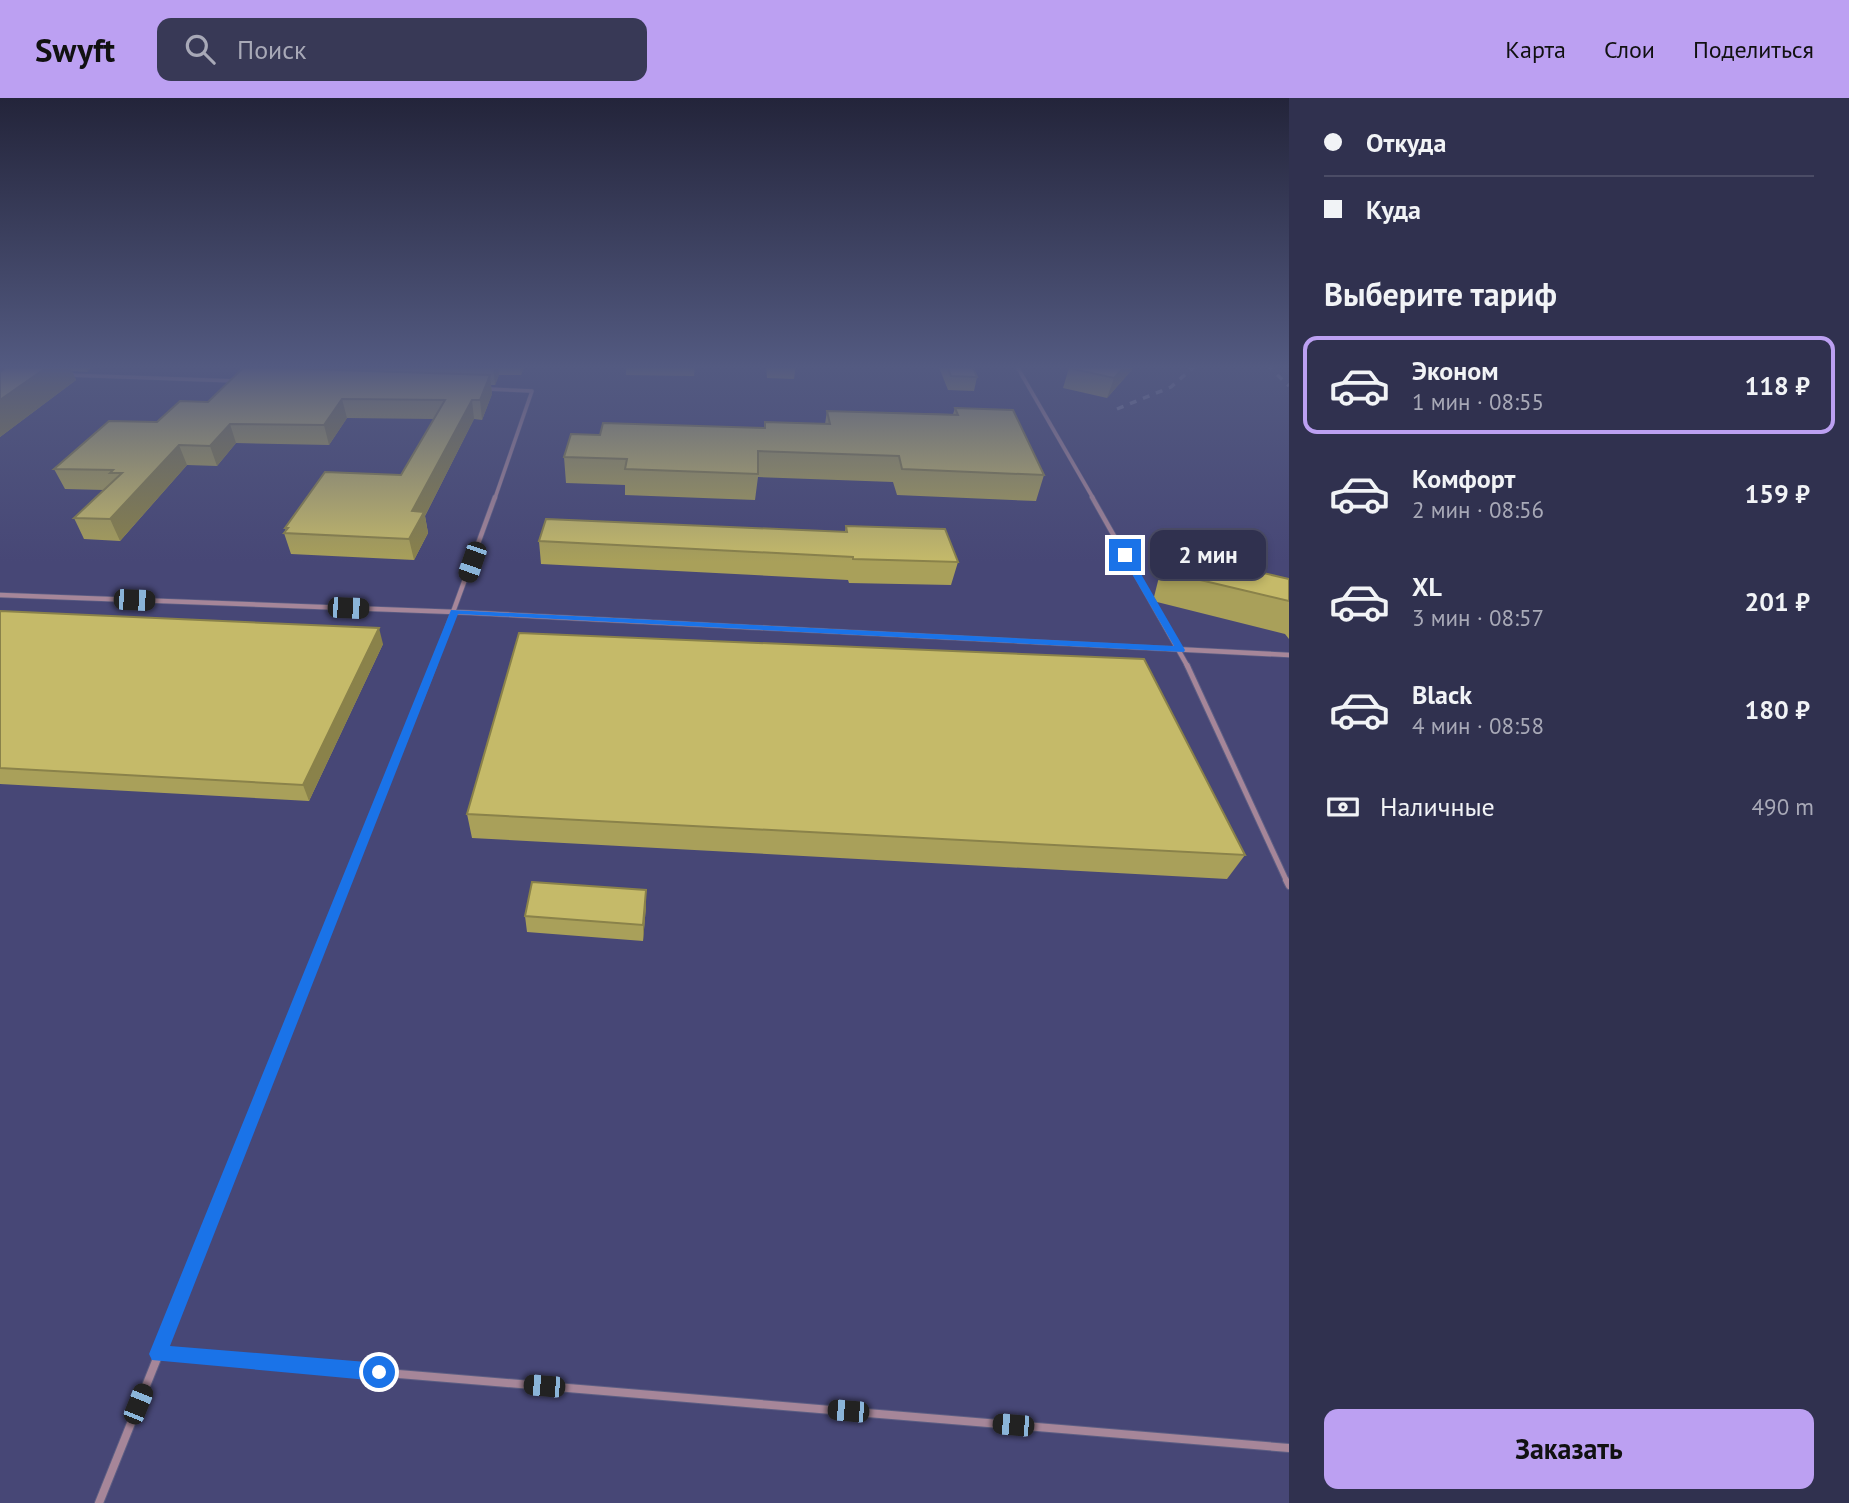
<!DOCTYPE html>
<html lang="ru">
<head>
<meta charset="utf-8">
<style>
	:root { --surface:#30314f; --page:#383956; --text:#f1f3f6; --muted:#a8a9b7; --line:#4b4c66; --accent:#bca0f2 }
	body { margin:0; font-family:"PT Sans",sans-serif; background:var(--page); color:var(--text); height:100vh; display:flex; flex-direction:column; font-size:26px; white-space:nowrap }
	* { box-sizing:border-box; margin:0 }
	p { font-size:23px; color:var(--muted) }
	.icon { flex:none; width:38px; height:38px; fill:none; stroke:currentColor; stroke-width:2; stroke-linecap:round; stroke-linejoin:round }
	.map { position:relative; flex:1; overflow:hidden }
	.drawer { display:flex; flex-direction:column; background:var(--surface); width:560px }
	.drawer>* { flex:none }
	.hud { display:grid; align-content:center; height:154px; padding:0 35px; background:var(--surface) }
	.end { position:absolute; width:32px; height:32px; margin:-16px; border:9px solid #1a73e8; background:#fff; box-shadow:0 0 0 4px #fff }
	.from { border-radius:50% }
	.bubble { position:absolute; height:49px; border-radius:14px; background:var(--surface); box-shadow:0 4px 10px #0003,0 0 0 2px var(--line); font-size:23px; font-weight:800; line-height:49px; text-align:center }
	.car { position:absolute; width:21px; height:42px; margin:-21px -10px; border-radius:9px; box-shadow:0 0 5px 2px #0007; background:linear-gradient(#222 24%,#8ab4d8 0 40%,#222 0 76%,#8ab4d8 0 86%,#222 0) }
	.hud b { display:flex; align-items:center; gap:24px; height:66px; font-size:26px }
	.hud b+b { border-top:2px solid var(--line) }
	.hud i { width:18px; height:18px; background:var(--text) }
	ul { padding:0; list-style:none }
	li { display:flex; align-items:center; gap:21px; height:98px; margin:0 14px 10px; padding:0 21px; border:4px solid transparent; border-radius:14px }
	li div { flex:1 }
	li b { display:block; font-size:26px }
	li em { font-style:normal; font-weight:800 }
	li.selected { border-color:var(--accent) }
	li>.icon { width:63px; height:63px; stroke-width:1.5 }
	h2 { padding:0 35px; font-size:32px; line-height:84px }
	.pay { display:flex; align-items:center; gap:18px; height:77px; padding:0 35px; font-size:26px }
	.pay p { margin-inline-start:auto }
	.primary-button { display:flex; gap:14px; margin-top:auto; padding:14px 35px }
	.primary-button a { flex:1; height:80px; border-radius:14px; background:var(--accent); color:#111; font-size:28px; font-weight:800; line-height:80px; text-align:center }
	header { display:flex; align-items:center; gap:42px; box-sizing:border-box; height:98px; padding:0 35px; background:var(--accent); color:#111 }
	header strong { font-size:33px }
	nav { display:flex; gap:38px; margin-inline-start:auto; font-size:24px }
	.search { width:490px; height:63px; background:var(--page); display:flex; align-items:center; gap:18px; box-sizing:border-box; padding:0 24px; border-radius:14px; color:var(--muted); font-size:26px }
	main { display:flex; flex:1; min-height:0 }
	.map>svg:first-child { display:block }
	.built { fill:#474776 }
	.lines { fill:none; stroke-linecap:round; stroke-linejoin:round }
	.lane-far4-casing { stroke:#5d5e83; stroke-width:4.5 }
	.lane-far3-casing { stroke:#5d5e83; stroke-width:6 }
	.lane-far2-casing { stroke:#5d5e83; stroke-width:7 }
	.lane-far1-casing { stroke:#5d5e83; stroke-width:8 }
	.lane-casing { stroke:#5d5e83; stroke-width:10 }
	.lane-far4 { stroke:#a68699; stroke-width:3.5 }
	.lane-far3 { stroke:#a68699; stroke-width:4.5 }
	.lane-far2 { stroke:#a68699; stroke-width:5 }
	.lane-far1 { stroke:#a68699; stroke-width:6 }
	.lane { stroke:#a68699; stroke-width:8 }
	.rail { stroke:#8586a7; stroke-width:3.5; stroke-dasharray:7 7; stroke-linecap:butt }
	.wall { fill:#a9a05a }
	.shaded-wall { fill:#8a824a }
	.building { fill:#c5ba69; stroke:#8a824a; stroke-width:2 }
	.route { fill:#1a73e8 }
</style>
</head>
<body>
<header>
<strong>Swyft</strong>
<div class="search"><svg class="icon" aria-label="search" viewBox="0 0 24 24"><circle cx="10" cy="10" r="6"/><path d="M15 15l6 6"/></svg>Поиск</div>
<nav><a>Карта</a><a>Слои</a><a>Поделиться</a></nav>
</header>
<main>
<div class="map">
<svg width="1289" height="1405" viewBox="0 0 1289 1405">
	<rect width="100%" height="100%" fill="#404169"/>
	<!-- built -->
	<path class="built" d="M 0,267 L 1289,268 L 1289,1405 L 0,1405 Z"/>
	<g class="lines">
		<defs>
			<path id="lane-far4" d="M 1016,267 L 1093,400
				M 67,277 L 236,283
				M 487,291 L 532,293 L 495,400"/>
			<path id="lane-far3" d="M 1092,399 L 1188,569
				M 0,497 L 455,514 L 1289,557
				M 433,569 L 495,399"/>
			<path id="lane-far2" d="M 1187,567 L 1287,784
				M 347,784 L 434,567"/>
			<path id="lane-far1" d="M 1286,782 L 1289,788
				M 238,1057 L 348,782"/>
			<path id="lane" d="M 158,1256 L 1289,1350
				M 99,1405 L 239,1056"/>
		</defs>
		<!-- lane-far4 casing -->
		<use href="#lane-far4" class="lane-far4-casing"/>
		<!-- lane-far3 casing -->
		<use href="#lane-far3" class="lane-far3-casing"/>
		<!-- lane-far2 casing -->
		<use href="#lane-far2" class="lane-far2-casing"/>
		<!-- lane-far1 casing -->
		<use href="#lane-far1" class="lane-far1-casing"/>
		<!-- lane casing -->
		<use href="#lane" class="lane-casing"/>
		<!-- lane-far4 -->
		<use href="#lane-far4" class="lane-far4"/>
		<!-- lane-far3 -->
		<use href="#lane-far3" class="lane-far3"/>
		<!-- lane-far2 -->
		<use href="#lane-far2" class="lane-far2"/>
		<!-- lane-far1 -->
		<use href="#lane-far1" class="lane-far1"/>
		<!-- lane -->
		<use href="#lane" class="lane"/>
		<!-- rail -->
		<path class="rail" d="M 1267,267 L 1289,288
			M 1117,311 L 1171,289 L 1196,267"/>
	</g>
	<!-- wall -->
	<path class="wall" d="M 10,267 L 95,267 L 87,274 L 72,273 L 76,282 L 0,339 L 0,274 Z
		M 119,267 L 525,267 L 521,277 L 499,277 L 495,287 L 491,287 L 492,296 L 482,322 L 474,321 L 425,418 L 428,435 L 414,462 L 291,456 L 284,435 L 286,433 L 285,430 L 401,377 L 434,321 L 347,320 L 329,347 L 236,345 L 217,368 L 187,367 L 120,443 L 84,441 L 74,420 L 104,392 L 65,391 L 54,371 L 157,324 L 208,304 L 244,270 Z
		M 626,267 L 695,267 L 694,278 L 626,277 Z
		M 766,267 L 796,267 L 794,281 L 767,280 Z
		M 938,267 L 972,267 L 977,279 L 974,293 L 948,292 Z
		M 1136,267 L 1107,300 L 1063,290 L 1069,270 Z
		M 955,310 L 1044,377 L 1036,403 L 897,397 L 893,384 L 758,379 L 755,402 L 625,397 L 625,387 L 566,385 L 564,359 L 600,337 L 764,330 L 765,324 L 825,326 L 827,313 L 953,316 Z
		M 846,428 L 958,464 L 951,487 L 849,485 L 848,482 L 541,466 L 539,443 L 845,434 Z
		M 1172,454 L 1289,481 L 1289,541 L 1285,536 L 1157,504 L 1154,499 L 1158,483 Z
		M 0,513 L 383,546 L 309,703 L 0,686 Z
		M 467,716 L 1245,757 L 1227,781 L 472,740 Z
		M 646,792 L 646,808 L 643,843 L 527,834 L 525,818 Z"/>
	<!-- shaded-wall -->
	<path class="shaded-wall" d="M 50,267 L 69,267 L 76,282 L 0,339 L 0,302 Z
		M 84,267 L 95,267 L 87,274 Z
		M 493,267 L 498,267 L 499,277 L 495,287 Z
		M 520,267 L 525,267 L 521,277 Z
		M 1126,267 L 1136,267 L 1107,300 L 1114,280 Z
		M 490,277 L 492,296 L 482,322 L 480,302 Z
		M 342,301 L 347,320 L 329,347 L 324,327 Z
		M 472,302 L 474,321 L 425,418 L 428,435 L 414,462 L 409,441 L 412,413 Z
		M 230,326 L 236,345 L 217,368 L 210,348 Z
		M 179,347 L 187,367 L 120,443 L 110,421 Z
		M 379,530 L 383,546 L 309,703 L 303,687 Z
		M 646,792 L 646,808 L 643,843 L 643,827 Z"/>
	<!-- building -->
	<path class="building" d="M 10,267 L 50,267 L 0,302 L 0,274 Z
		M 947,267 L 972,267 L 977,279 L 951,278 Z
		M 1073,267 L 1126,267 L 1114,280 L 1069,270 Z
		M 244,269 L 490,277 L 480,302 L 472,302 L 412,413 L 424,414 L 409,441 L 284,435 L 288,430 L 285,430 L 325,374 L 401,377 L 445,302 L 342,301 L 324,327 L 230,326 L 210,348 L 179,347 L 110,421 L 74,420 L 122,375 L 110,375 L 113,372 L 54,371 L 109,323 L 157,324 L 180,303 L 208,304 Z
		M 955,310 L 1013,312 L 1044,377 L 902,371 L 899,358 L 758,353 L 758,376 L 625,371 L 627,361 L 564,359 L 571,336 L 600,337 L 603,325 L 765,330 L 765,324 L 830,326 L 827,313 L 958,317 Z
		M 546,421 L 847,434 L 846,428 L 945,431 L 958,464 L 853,461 L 853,459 L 539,443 Z
		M 1172,454 L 1289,481 L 1289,503 L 1171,475 L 1168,470 Z
		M 0,513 L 379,530 L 303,687 L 0,670 Z
		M 519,535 L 1144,561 L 1245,757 L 467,716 Z
		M 532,784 L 646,792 L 643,827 L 525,818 Z"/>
	<!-- sky -->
	<linearGradient id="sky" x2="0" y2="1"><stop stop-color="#23243a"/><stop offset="0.58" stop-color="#535a81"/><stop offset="1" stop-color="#535a81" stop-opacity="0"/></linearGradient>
	<rect width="1289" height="464" fill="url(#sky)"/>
	<!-- route -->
	<path class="route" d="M 1125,454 L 1130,457 L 1185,552 L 1184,554 L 458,516 L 170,1248 L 379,1265 L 385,1268 L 388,1274 L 385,1281 L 379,1283 L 152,1262 L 149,1256 L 451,512 L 1174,548 L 1121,457 Z"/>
</svg>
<i class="end from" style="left:379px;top:1274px"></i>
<i class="end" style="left:1125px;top:457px"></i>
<div class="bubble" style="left:1150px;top:432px;width:116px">2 мин</div>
<i class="car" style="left:472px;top:464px;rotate:199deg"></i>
<i class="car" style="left:134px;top:502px;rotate:92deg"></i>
<i class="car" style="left:348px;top:510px;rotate:92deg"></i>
<i class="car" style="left:544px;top:1288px;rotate:275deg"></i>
<i class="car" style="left:138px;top:1306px;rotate:22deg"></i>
<i class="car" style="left:848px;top:1313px;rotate:275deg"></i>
<i class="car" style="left:1013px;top:1327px;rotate:275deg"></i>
</div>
<section class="drawer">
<div class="hud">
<b><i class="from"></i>Откуда</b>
<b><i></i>Куда</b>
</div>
<h2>Выберите тариф</h2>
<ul>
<li class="selected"><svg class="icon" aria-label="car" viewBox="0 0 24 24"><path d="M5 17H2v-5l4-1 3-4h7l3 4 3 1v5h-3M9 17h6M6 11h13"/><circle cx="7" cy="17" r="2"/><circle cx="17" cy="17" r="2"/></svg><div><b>Эконом</b><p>1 мин · 08:55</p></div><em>118 ₽</em></li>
<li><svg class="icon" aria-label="car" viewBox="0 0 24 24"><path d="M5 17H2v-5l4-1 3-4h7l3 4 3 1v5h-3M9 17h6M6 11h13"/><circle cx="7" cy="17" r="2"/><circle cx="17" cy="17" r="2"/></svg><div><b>Комфорт</b><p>2 мин · 08:56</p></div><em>159 ₽</em></li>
<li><svg class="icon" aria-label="car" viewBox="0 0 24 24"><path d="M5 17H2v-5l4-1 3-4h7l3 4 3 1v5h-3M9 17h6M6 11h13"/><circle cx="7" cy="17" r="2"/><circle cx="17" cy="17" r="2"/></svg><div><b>XL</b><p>3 мин · 08:57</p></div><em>201 ₽</em></li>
<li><svg class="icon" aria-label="car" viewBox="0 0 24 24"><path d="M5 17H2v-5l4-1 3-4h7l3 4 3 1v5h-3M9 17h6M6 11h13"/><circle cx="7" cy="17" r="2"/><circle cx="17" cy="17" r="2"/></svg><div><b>Black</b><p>4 мин · 08:58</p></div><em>180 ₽</em></li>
</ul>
<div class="pay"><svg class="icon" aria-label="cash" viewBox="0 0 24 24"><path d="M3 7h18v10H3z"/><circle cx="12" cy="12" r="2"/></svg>Наличные<p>490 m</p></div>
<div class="primary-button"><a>Заказать</a></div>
</section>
</main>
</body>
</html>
